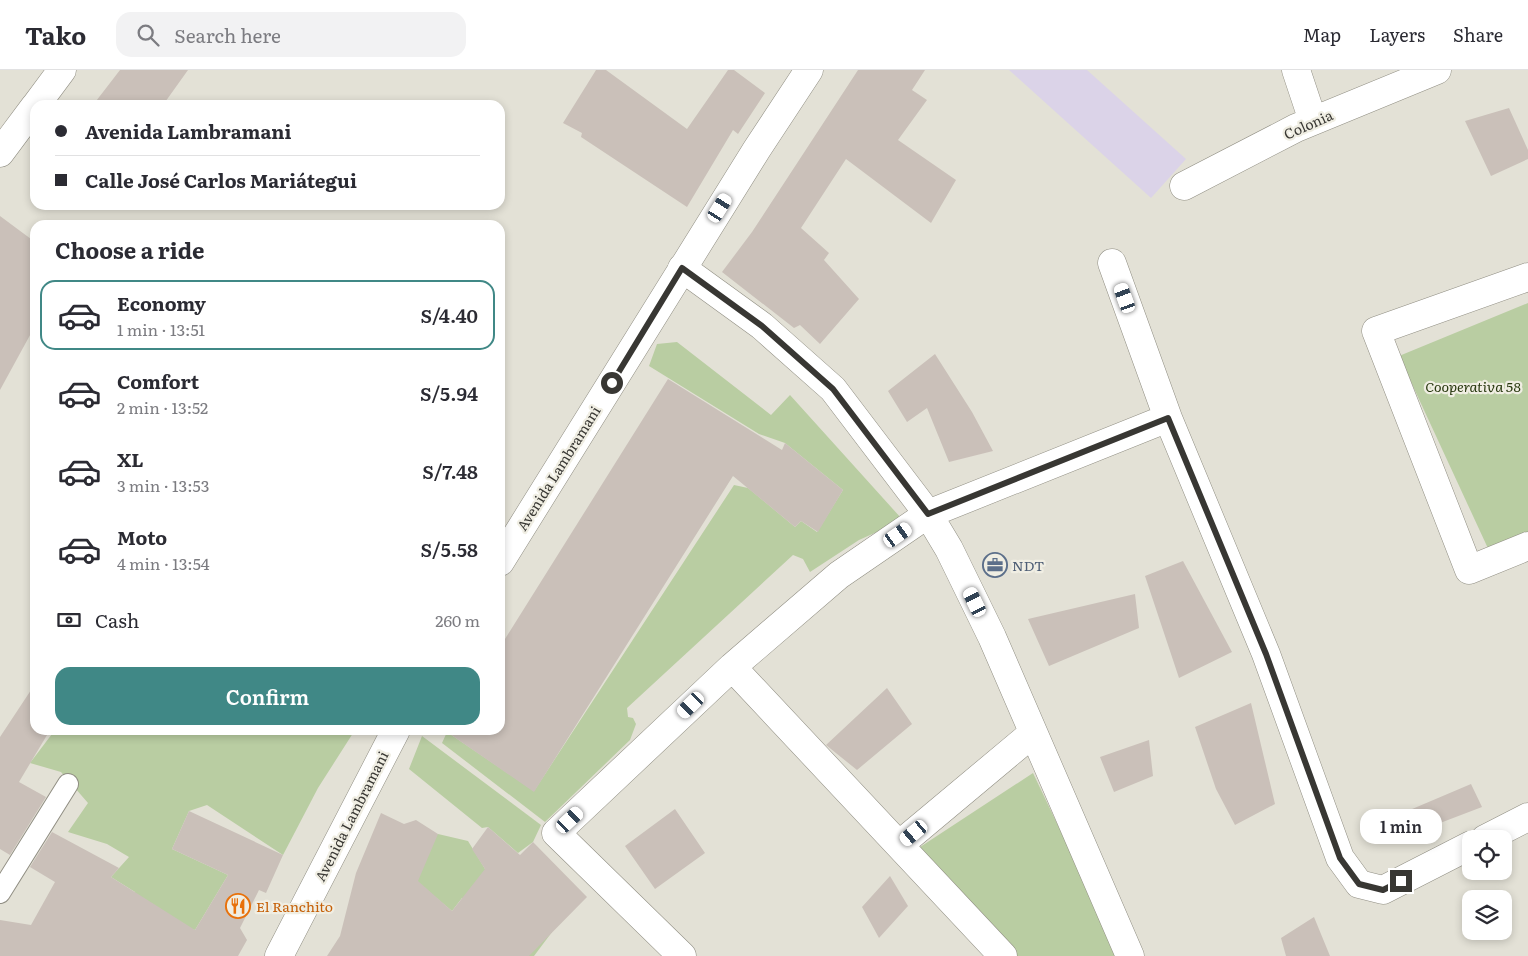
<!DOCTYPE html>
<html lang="en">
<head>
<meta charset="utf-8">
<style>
	:root { --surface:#fff; --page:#f2f2f3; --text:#2b2b33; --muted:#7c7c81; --line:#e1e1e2; --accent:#408886 }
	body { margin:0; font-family:Literata,serif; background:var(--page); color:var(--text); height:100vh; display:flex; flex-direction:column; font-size:19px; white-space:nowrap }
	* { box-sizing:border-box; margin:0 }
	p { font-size:16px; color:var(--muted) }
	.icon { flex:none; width:28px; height:28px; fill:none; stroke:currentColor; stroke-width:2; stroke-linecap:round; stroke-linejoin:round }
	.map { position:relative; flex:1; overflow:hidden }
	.details { position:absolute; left:30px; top:150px; width:475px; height:515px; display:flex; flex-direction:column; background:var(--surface); border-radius:15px; box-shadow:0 2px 8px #0003 }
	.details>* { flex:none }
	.hud { position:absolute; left:30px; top:30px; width:475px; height:110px; border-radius:15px; box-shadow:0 2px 8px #0003; display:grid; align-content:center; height:110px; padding:0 25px; background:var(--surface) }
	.buttons { position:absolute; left:1462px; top:760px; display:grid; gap:10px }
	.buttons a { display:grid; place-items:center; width:50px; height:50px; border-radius:10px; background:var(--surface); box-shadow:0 2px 8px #0003; font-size:25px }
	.end { position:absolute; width:22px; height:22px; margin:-11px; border:6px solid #383733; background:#fff; box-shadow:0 0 0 2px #fff }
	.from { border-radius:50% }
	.bubble { position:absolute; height:35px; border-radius:15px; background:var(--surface); box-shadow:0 2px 8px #0003; font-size:16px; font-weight:600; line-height:35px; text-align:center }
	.car { position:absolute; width:15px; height:30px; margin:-15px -8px; border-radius:6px; box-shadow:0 0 4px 1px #0007; background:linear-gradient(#fff 24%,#345 0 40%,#fff 0 76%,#345 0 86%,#fff 0) }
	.hud b { display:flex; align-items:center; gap:18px; height:48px; font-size:19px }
	.hud b+b { border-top:1px solid var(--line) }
	.hud i { width:12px; height:12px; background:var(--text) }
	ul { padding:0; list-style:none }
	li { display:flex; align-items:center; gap:15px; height:70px; margin:0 10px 8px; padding:0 15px; border:2px solid transparent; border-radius:15px }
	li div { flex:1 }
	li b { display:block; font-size:19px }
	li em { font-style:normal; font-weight:600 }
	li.active { border-color:var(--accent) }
	li>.icon { width:45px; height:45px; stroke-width:1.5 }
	h2 { padding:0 25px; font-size:22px; line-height:60px }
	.pay { display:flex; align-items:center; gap:12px; height:55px; padding:0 25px; font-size:19px }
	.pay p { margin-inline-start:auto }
	.button { display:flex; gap:10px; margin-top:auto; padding:10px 25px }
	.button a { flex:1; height:58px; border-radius:15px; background:var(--accent); color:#fff; font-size:20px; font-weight:600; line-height:58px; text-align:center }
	header { display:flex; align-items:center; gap:30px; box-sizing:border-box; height:70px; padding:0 25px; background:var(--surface); border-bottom:1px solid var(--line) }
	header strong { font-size:24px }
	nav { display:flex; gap:28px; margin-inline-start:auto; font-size:18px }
	.search { width:350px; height:45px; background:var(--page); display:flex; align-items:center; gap:12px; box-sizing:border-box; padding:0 18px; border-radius:15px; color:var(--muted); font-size:19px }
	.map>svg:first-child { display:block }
	.industrial { fill:#dbd3e8 }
	.green { fill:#b9cda2 }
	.building { fill:#cac0b9 }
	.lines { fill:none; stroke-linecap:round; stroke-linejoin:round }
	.service-casing { stroke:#908e83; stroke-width:22 }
	.minor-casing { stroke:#908e83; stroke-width:29 }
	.secondary-casing { stroke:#908e83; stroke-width:29 }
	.service { stroke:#fff; stroke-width:20 }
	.minor { stroke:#fff; stroke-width:28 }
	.secondary { stroke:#fff; stroke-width:28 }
	.route { stroke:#383733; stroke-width:6 }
	.labels { text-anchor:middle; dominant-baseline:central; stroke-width:4.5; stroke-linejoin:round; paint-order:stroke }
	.street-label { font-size:14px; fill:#383733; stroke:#f0eee3 }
	.park-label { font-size:14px; font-style:italic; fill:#28380f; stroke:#f0eee3 }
	.service-label { font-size:14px; fill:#4e5e75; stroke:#f0eee3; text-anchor:start }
	.food-label { font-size:14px; fill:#c56008; stroke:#f0eee3; text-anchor:start }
</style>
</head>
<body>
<header>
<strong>Tako</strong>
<div class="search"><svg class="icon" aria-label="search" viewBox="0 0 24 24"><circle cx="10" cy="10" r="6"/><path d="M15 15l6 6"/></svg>Search here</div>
<nav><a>Map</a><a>Layers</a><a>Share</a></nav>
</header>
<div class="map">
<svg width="1528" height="886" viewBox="0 0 1528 886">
	<rect width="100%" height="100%" fill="#e3e1d6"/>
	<!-- industrial -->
	<path class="industrial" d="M 1009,0 L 1087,0 L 1186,89 L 1151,128 Z"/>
	<!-- green -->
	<path class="green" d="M 1528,233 L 1528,488 L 1498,500 L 1399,286 Z
		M 677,272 L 771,345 L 790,325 L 901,448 L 899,452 L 859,470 L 810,502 L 803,489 L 793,485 L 627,638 L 628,647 L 633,648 L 636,654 L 630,670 L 545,752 L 442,673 L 447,662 L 534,721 L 734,415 L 748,418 L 795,457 L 801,451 L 817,462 L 843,420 L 785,373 L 759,364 L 649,296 L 657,274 Z
		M 55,660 L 355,660 L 318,718 L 283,785 L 207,735 L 189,741 L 172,779 L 228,805 L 195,860 L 127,839 L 135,822 L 111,807 L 129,787 L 107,774 L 68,762 L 88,733 L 61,702 L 30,693 Z
		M 422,666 L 541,755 L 533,772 L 518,783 L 488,757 L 482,758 L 409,699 Z
		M 1033,703 L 1120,886 L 1011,886 L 914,781 Z
		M 438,764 L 468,771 L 493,812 L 552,862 L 534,886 L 529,886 L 462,828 L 452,841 L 369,772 Z"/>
	<!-- building -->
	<path class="building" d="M 120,0 L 188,0 L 163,35 L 93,35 Z
		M 596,0 L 606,0 L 687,59 L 728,0 L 734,0 L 765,23 L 738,64 L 733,60 L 687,137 L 581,67 L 582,63 L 563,53 Z
		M 858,0 L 925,0 L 912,20 L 927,30 L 898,70 L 956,110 L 931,153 L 846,89 L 801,158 L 829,183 L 824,190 L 859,229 L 820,274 L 800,255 L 794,258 L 722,202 L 752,162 Z
		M 1509,38 L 1528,80 L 1528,89 L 1491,106 L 1465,51 Z
		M 0,146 L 35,172 L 35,256 L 0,320 Z
		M 935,284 L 972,342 L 993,381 L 949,392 L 927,338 L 907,352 L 888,321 Z
		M 668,309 L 782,380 L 785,373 L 843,420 L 818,462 L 801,451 L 795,457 L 733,406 L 534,722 L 444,660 L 500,660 L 500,577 Z
		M 1183,491 L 1232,582 L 1179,608 L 1145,506 Z
		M 1135,524 L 1139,558 L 1049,596 L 1028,549 Z
		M 35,614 L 35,660 L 50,660 L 19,712 L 46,727 L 10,785 L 0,779 L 0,667 Z
		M 887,618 L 912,654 L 857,700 L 826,675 Z
		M 1251,633 L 1275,734 L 1235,755 L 1216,719 L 1195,657 Z
		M 1149,670 L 1153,706 L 1114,722 L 1100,687 Z
		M 1471,714 L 1482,737 L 1406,766 L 1398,745 Z
		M 675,739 L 705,783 L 655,819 L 625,776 Z
		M 189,741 L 283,785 L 266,823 L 259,820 L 240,858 L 247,870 L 238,886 L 0,886 L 0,850 L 31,855 L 55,812 L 30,797 L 52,762 L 119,798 L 111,807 L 195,860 L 228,805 L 172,779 Z
		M 381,743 L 404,754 L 416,750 L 438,764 L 418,811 L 452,841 L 485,799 L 472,779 L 488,757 L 520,785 L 533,772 L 587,827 L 529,886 L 327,886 L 340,866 L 356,803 Z
		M 890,806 L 908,836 L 879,868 L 862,837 Z
		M 1314,847 L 1330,886 L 1286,886 L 1281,868 Z"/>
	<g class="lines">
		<defs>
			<path id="service" d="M 0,823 L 68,714"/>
			<path id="minor" d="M 1296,0 L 1313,51
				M 36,35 L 62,0
				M 0,83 L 35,36
				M 1184,116 L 1296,58 L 1437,0
				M 1112,193 L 1168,348 L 1266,584 L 1340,788 L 1359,814 L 1383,820 L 1471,775
				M 682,198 L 762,256 L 833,319 L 928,444 L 949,479 L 992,567 L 1130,886
				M 1528,207 L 1376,261 L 1469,500 L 1528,476
				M 732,597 L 1003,886
				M 1485,769 L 1528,747
				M 899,775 L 1033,663
				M 682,886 L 556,763 L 732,597 L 839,505 L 928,444 L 1168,348"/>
			<path id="secondary" d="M 500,492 L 757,79 L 809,0
				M 279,886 L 396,660"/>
		</defs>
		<!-- service casing -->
		<use href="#service" class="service-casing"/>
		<!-- minor casing -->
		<use href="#minor" class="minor-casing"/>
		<!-- secondary casing -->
		<use href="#secondary" class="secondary-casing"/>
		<!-- service -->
		<use href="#service" class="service"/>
		<!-- minor -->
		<use href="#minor" class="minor"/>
		<!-- secondary -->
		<use href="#secondary" class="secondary"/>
	</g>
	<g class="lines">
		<!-- route -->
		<path class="route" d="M 612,313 L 682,198 L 762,256 L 833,319 L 928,444 L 1168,348 L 1266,584 L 1340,788 L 1359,814 L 1383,820 L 1401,811"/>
	</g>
	<!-- icons -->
	<defs>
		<symbol id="office-ring" viewBox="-11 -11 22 22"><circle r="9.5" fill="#f0eee3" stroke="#5c6f8a" stroke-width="1.5"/><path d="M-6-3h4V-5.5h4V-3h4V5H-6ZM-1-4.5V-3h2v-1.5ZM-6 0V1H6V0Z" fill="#5c6f8a"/></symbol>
		<symbol id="restaurant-ring" viewBox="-11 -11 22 22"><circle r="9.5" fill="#f0eee3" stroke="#e8710a" stroke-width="1.5"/><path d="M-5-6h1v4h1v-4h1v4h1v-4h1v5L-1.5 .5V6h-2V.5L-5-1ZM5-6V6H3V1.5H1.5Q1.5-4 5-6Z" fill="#e8710a"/></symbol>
	</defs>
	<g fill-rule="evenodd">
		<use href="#office-ring" x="981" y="481" width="28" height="28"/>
		<use href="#restaurant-ring" x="224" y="822" width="28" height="28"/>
	</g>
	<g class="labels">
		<!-- street labels -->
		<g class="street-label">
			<text transform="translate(1308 54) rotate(-24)">Colonia</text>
			<text transform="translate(558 398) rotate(-58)">Avenida Lambramani</text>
			<text transform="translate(351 746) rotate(-63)">Avenida Lambramani</text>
		</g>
		<!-- park labels -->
		<g class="park-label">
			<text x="1473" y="316">Cooperativa 58</text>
		</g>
		<!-- service labels -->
		<g class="service-label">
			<text x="1012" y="495">NDT</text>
		</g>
		<!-- food labels -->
		<g class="food-label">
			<text x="256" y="836">El Ranchito</text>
		</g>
	</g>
</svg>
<div class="buttons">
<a><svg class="icon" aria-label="locate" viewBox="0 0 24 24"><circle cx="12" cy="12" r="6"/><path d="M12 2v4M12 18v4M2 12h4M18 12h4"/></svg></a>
<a><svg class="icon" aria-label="layers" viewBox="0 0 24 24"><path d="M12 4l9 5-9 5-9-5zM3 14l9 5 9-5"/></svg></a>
</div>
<i class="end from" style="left:612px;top:313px"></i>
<i class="end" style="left:1401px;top:811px"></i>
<div class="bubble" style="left:1360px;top:739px;width:82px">1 min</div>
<i class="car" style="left:720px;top:138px;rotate:32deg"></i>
<i class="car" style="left:1125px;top:228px;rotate:340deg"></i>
<i class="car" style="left:898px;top:465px;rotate:55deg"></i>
<i class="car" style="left:975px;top:532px;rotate:334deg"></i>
<i class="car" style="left:691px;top:635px;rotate:226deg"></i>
<i class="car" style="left:570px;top:750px;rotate:47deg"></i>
<i class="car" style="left:914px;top:763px;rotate:230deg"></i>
<div class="hud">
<b><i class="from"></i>Avenida Lambramani</b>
<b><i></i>Calle José Carlos Mariátegui</b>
</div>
<section class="details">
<h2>Choose a ride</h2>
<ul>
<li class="active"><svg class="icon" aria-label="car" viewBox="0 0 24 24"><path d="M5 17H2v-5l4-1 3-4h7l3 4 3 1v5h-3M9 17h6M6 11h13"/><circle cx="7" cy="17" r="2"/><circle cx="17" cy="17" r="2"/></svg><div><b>Economy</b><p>1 min · 13:51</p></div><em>S/4.40</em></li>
<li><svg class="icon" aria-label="car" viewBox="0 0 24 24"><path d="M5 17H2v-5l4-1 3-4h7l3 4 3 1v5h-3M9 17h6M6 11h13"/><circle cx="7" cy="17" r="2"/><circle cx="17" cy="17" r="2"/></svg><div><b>Comfort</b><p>2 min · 13:52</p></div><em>S/5.94</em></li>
<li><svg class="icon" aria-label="car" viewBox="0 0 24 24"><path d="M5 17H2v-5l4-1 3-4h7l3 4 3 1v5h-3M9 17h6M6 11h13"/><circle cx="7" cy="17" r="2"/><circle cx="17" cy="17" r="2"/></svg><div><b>XL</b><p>3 min · 13:53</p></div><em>S/7.48</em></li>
<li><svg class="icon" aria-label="car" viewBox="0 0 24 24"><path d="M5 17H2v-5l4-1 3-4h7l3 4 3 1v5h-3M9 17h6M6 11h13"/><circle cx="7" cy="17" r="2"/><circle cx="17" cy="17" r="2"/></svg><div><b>Moto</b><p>4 min · 13:54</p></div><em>S/5.58</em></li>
</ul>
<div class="pay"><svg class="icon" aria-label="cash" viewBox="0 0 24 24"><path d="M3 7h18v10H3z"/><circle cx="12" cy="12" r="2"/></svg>Cash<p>260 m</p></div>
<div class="button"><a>Confirm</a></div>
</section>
</div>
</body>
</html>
